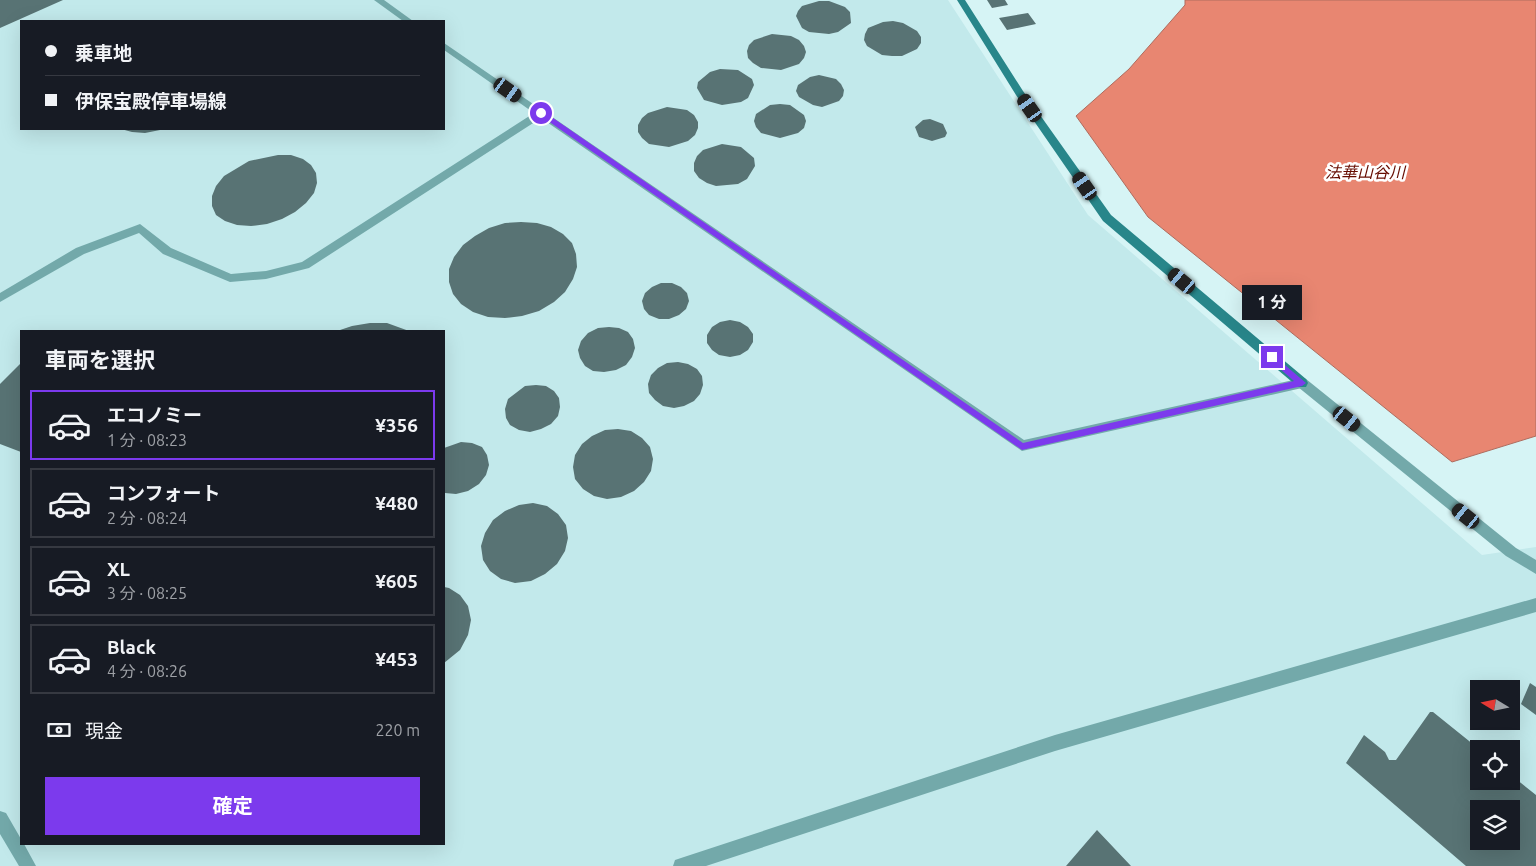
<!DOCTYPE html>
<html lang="ja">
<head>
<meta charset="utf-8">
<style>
	:root { --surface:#171b24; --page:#242831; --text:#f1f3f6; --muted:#9ea1a6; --line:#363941; --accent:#7c3aed }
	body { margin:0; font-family:Ubuntu,"Noto Sans JP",sans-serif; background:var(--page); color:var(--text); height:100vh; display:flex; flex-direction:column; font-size:19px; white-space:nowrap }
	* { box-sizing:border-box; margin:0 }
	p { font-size:16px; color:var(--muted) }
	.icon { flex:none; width:28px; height:28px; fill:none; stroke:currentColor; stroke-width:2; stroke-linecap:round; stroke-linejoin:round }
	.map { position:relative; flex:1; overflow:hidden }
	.sheet { position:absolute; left:20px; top:330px; width:425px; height:515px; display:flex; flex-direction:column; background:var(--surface); border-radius:0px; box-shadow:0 5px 20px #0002 }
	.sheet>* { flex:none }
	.banner { position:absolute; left:20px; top:20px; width:425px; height:110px; border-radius:0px; box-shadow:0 5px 20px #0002; display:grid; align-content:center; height:110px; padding:0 25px; background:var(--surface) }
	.needle { width:32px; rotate:280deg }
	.controls { position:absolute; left:1470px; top:680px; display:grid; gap:10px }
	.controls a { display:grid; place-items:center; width:50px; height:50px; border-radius:0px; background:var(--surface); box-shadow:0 5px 20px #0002; font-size:25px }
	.end { position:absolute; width:22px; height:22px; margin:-11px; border:6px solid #7c3aed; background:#fff; box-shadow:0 0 0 2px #fff }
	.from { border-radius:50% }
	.bubble { position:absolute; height:35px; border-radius:0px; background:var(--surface); box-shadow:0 5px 20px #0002; font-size:16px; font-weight:700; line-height:35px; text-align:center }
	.car { position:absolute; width:15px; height:30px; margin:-15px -8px; border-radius:6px; box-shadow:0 0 4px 1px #0007; background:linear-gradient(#222 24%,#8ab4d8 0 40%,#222 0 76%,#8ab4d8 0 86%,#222 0) }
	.banner b { display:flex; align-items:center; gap:18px; height:48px; font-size:19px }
	.banner b+b { border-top:1px solid var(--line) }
	.banner i { width:12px; height:12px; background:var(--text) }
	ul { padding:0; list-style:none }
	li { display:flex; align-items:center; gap:15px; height:70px; margin:0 10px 8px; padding:0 15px; border:2px solid var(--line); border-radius:0px }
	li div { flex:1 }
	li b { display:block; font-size:19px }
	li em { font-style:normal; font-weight:700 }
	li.selected { border-color:var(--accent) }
	li>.icon { width:45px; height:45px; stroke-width:1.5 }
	h2 { padding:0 25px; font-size:22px; line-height:60px }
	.pay { display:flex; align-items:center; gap:12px; height:55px; padding:0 25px; font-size:19px }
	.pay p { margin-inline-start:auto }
	.action { display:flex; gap:10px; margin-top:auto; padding:10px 25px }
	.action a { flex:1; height:58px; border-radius:0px; background:var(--accent); color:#fff; font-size:20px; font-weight:700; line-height:58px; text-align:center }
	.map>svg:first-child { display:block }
	.built { fill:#c2e9eb; fill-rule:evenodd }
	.water { fill:#e88671; stroke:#ae6c5e }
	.building { fill:#587374; fill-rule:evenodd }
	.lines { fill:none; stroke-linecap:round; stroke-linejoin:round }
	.lane { fill:#73a9aa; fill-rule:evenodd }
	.street { fill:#73a9aa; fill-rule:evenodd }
	.secondary { fill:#28868a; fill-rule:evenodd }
	.route { fill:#7c3aed }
	.labels { text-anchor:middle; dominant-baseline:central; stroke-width:5; stroke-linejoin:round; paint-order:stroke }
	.water-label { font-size:16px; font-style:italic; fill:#660c00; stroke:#fff }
</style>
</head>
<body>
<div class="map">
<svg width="1536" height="866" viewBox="0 0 1536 866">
	<rect width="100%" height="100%" fill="#d6f4f5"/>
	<!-- built -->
	<path class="built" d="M 0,0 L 948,0 L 1088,215 L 1482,555 L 1536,547 L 1536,866 L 0,866 ZM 21,21 L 444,21 L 444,129 L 21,129 ZM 21,331 L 444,331 L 444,844 L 21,844 ZM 1479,689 L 1511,689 L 1511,721 L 1479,721 ZM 1479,749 L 1511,749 L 1511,781 L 1479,781 ZM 1479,809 L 1511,809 L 1511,841 L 1479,841 Z"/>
	<!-- water -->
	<path class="water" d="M 1185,0 L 1536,0 L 1536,436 L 1452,462 L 1148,217 L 1076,116 L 1129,69 L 1185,5 Z"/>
	<!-- building -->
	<path class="building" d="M 0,0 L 63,0 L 0,28 Z
		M 987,0 L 1005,0 L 1008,5 L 992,8 Z
		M 819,1 L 829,1 L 845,7 L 850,12 L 851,23 L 838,32 L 829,34 L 809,32 L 802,28 L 796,16 L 798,11 L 802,6 Z
		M 1028,13 L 1036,24 L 1007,30 L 999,18 Z
		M 893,21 L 903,23 L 917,31 L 921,37 L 921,43 L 917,49 L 902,56 L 892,56 L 882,55 L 867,46 L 864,40 L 865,34 L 868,28 L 883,22 Z
		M 772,34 L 791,36 L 799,40 L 804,46 L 806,52 L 804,58 L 799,64 L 781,70 L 761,68 L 753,63 L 748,58 L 747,51 L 749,45 L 754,40 Z
		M 720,69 L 738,70 L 752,79 L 754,85 L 748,98 L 741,102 L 722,105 L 704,100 L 697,88 L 698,82 L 710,72 Z
		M 819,75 L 836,79 L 841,84 L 844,90 L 843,96 L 839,101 L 822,107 L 813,105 L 799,97 L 796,91 L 798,85 L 810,77 Z
		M 780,104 L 790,105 L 804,115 L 806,121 L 804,128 L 798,133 L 780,138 L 761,133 L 756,127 L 754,121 L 756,114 L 770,105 Z
		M 667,107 L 687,110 L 694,115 L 698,122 L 698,128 L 695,135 L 688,141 L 669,147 L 649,144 L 642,138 L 638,132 L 638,125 L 642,118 L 648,113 Z
		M 930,119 L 943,124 L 947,133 L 945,137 L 932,141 L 919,137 L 915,127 L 923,120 Z
		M 121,129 L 165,129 L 145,133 L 132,132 Z
		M 722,144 L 741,147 L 754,158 L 755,166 L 747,179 L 738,184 L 716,186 L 707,183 L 699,178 L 694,171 L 694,163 L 697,156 L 703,150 Z
		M 278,155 L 291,155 L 303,159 L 311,165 L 316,173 L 317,183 L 314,193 L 306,203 L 295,212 L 282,219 L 267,224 L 251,226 L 237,225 L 225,221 L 216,215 L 212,206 L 212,196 L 216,186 L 224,176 L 249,161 Z
		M 521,222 L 537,223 L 551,227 L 563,234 L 572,243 L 576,254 L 577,267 L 573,279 L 565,292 L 554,302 L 539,311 L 522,316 L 505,318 L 488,317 L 473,312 L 461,304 L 453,294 L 449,282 L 449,269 L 454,257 L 463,245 L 475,236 L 489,228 L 505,223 Z
		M 661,283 L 672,283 L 681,287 L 687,293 L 689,301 L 686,309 L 679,315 L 669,319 L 659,319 L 649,315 L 644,309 L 642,301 L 645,293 L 652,287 Z
		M 730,320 L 740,322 L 748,327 L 753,334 L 753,342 L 748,350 L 740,355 L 730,357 L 719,355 L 712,350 L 707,343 L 707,335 L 712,327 L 720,322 Z
		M 370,323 L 387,323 L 409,331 L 337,331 L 352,326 Z
		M 609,327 L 619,328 L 628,332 L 633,339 L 635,348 L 632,357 L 626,365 L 616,370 L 604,372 L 593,371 L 585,366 L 580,358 L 578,350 L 581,341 L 588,333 L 598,328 Z
		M 678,362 L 688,364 L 697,369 L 702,376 L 703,385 L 700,394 L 694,401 L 684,406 L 674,408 L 663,406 L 655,400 L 649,393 L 648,384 L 651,375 L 658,368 L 667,363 Z
		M 21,363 L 21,452 L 0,444 L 0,384 Z
		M 536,385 L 546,386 L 554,391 L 559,398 L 560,407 L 558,416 L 551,424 L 541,429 L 530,432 L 519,430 L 510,425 L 506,418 L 505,409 L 508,399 L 525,386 Z
		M 618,429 L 631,431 L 642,438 L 650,447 L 653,459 L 651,471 L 644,482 L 634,491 L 621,497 L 607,499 L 594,496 L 583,489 L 575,479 L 573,467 L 575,455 L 582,444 L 592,436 L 605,430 Z
		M 461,442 L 472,443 L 482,447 L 487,455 L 489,465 L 486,475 L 479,484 L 468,491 L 456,494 L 445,493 L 444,448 Z
		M 533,503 L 547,506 L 558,514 L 566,525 L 568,538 L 565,551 L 557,564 L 545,574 L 531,581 L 515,583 L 501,579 L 490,571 L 483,560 L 481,546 L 485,533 L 493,520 L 505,511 L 519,505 Z
		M 444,587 L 449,588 L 460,595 L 468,606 L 471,620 L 468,635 L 460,650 L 444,663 Z
		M 1530,683 L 1536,687 L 1536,715 L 1521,704 Z
		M 1430,712 L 1433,712 L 1479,749 L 1479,781 L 1511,781 L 1511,775 L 1536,795 L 1536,866 L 1466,866 L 1346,763 L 1364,735 L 1385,752 L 1389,760 L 1396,760 ZM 1479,809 L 1511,809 L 1511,841 L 1479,841 Z
		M 1097,830 L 1131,866 L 1066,866 Z"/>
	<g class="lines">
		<!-- lane -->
		<path class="lane" d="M 374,0 L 384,0 L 413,21 L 403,21 Z
			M 444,43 L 1024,440 L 1302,378 L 1306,379 L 1308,383 L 1306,387 L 1302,388 L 1022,451 L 541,118 L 309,268 L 266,279 L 230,282 L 163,254 L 139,233 L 84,254 L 0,302 L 0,293 L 76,248 L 140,224 L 171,248 L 231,274 L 266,271 L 302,262 L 534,113 L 444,50 Z
			M 1536,598 L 1536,612 L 1055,751 L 706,866 L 673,866 L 675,860 L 681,858 L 1055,735 Z
			M 0,811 L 6,813 L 21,839 L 21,844 L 24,844 L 36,866 L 19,866 L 0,834 Z"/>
		<!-- street -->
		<path class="street" d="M 1302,378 L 1306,379 L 1516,548 L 1536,560 L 1536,574 L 1506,556 L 1298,387 L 1296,383 L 1298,379 Z"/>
		<!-- secondary -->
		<path class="secondary" d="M 957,0 L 965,0 L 1023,91 L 1111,215 L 1306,379 L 1308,383 L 1306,387 L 1298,387 L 1103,221 L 1016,95 Z"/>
	</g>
	<!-- route -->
	<path class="route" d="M 538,111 L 543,111 L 1023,443 L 1294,381 L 1269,359 L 1268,357 L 1272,354 L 1306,383 L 1302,386 L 1022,450 L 538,114 Z"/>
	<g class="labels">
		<!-- water labels -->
		<g class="water-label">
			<text x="1365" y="172">法華山谷川</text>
		</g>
	</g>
</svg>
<div class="controls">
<a><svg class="needle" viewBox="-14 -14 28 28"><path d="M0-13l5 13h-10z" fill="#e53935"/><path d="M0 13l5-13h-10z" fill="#9ea1a6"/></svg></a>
<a><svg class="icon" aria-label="locate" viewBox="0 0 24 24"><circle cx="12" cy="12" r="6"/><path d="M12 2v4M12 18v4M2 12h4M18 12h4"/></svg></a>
<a><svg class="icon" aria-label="layers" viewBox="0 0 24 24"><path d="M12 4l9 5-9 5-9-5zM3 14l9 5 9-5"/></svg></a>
</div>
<i class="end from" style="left:541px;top:113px"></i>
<i class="end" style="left:1272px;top:357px"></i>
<div class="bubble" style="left:1242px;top:285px;width:60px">1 分</div>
<i class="car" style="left:508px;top:90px;rotate:125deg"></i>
<i class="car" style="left:1030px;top:108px;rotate:325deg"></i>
<i class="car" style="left:1085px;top:186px;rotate:325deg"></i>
<i class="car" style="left:1182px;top:281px;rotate:310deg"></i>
<i class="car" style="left:1347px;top:419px;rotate:129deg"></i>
<i class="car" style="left:1466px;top:516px;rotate:309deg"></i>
<div class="banner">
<b><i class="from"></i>乗車地</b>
<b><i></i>伊保宝殿停車場線</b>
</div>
<section class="sheet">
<h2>車両を選択</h2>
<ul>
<li class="selected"><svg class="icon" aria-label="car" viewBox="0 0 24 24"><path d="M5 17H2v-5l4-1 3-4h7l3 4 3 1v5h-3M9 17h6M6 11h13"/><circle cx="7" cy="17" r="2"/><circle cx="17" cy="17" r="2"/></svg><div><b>エコノミー</b><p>1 分 · 08:23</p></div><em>¥356</em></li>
<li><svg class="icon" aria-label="car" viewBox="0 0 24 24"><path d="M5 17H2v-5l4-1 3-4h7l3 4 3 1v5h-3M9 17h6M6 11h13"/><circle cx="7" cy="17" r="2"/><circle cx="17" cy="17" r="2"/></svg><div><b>コンフォート</b><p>2 分 · 08:24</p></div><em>¥480</em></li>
<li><svg class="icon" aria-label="car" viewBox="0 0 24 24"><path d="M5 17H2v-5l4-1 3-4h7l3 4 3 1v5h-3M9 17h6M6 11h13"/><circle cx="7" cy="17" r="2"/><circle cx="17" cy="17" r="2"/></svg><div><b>XL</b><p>3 分 · 08:25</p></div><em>¥605</em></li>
<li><svg class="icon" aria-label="car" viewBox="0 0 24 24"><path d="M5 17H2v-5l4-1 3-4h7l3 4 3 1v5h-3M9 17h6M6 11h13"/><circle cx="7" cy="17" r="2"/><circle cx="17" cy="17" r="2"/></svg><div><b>Black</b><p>4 分 · 08:26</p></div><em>¥453</em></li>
</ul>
<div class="pay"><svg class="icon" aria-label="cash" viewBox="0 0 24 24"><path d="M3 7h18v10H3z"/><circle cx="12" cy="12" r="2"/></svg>現金<p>220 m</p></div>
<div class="action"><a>確定</a></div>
</section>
</div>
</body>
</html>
